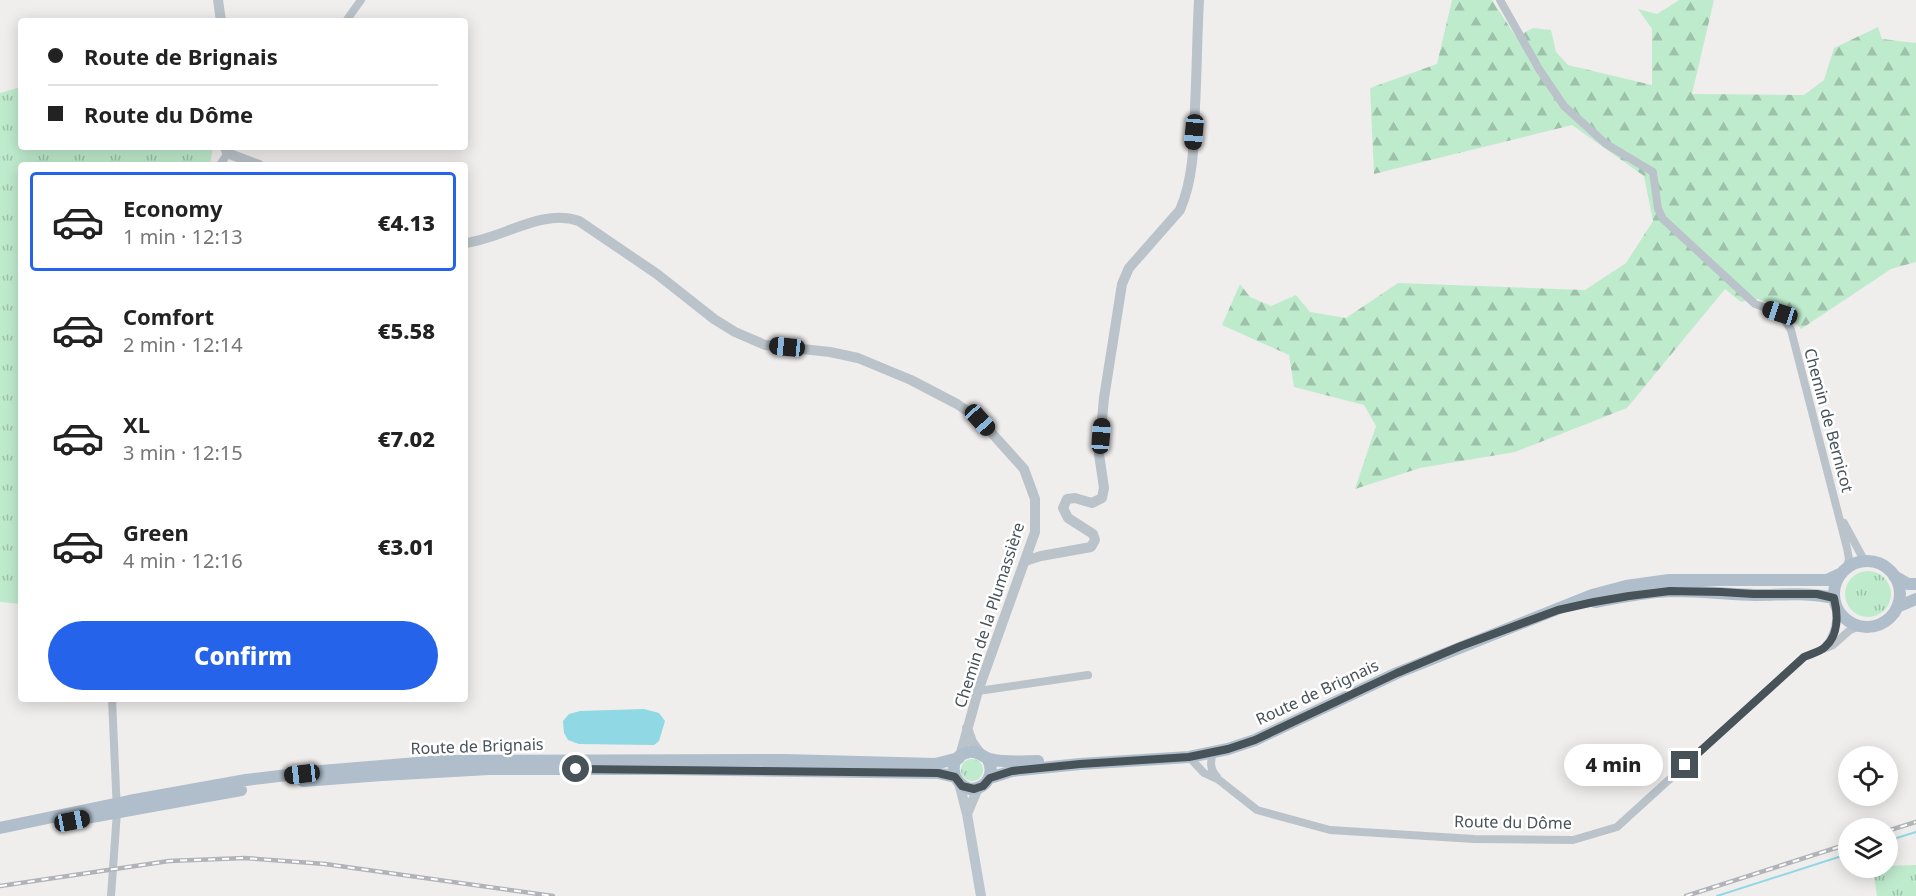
<!DOCTYPE html>
<html lang="en">
<head>
<meta charset="utf-8">
<style>
	:root { --surface:#fff; --page:#f2f2f2; --text:#222; --muted:#767676; --line:#e0e0e0; --accent:#2563eb }
	body { margin:0; font-family:"Noto Sans",sans-serif; background:var(--page); color:var(--text); height:100vh; display:flex; flex-direction:column; font-size:22px; white-space:nowrap }
	* { box-sizing:border-box; margin:0 }
	p { font-size:20px; color:var(--muted) }
	.icon { flex:none; width:33px; height:33px; fill:none; stroke:currentColor; stroke-width:2; stroke-linecap:round; stroke-linejoin:round }
	.map { position:relative; flex:1; overflow:hidden }
	.panel { position:absolute; left:18px; top:162px; width:450px; height:540px; display:flex; flex-direction:column; background:var(--surface); border-radius:6px; box-shadow:0 3px 15px #0003 }
	.panel>* { flex:none }
	.hud { position:absolute; left:18px; top:18px; width:450px; height:132px; border-radius:6px; box-shadow:0 3px 15px #0003; display:grid; align-content:center; height:132px; padding:0 30px; background:var(--surface) }
	.fabs { position:absolute; left:1838px; top:746px; display:grid; gap:12px }
	.fabs a { display:grid; place-items:center; width:60px; height:60px; border-radius:50%; background:var(--surface); box-shadow:0 3px 15px #0003; font-size:30px }
	.end { position:absolute; width:27px; height:27px; margin:-14px; border:8px solid #475259; background:#fff; box-shadow:0 0 0 3px #fff }
	.from { border-radius:50% }
	.bubble { position:absolute; height:42px; border-radius:21px; background:var(--surface); box-shadow:0 3px 15px #0003; font-size:20px; font-weight:800; line-height:42px; text-align:center }
	.car { position:absolute; width:18px; height:36px; margin:-18px -9px; border-radius:8px; box-shadow:0 0 4px 2px #0007; background:linear-gradient(#222 24%,#8ab4d8 0 40%,#222 0 76%,#8ab4d8 0 86%,#222 0) }
	.hud b { display:flex; align-items:center; gap:21px; height:57px; font-size:22px }
	.hud b+b { border-top:2px solid var(--line) }
	.hud i { width:15px; height:15px; background:var(--text) }
	ul { padding:10px 0 0; list-style:none }
	li { display:flex; align-items:center; gap:18px; height:99px; margin:0 12px 9px; padding:0 18px; border:3px solid transparent; border-radius:6px }
	li div { flex:1 }
	li b { display:block; font-size:22px }
	li em { font-style:normal; font-weight:800 }
	li.selected { border-color:var(--accent) }
	li>.icon { width:54px; height:54px; stroke-width:1.5 }
	.action { display:flex; gap:12px; margin-top:auto; padding:12px 30px }
	.action a { flex:1; height:69px; border-radius:36px; background:var(--accent); color:#fff; font-size:24px; font-weight:800; line-height:69px; text-align:center }
	.map>svg:first-child { display:block }
	.grass { fill:url(#grass-tufts) }
	.forest { fill:url(#forest-firs) }
	.water { fill:#8fd8e4 }
	.lines { fill:none; stroke-linecap:round; stroke-linejoin:round }
	.stream { stroke:#8fd8e4; stroke-width:2 }
	.minor { stroke:#bac3c9; stroke-width:8 }
	.tertiary { stroke:#bac3c9; stroke-width:10 }
	.secondary { stroke:#bac5ce; stroke-width:10 }
	.primary { stroke:#afbeca; stroke-width:12 }
	.rail-casing { stroke:#b0b3b7; stroke-width:4.5 }
	.rail { stroke:#fff; stroke-width:2; stroke-dasharray:7; stroke-linecap:butt }
	.route { stroke:#475259; stroke-width:8 }
	.labels { text-anchor:middle; dominant-baseline:central; stroke-width:5; stroke-linejoin:round; paint-order:stroke }
	.street-label { font-size:16px; fill:#475259; stroke:#fff }
</style>
</head>
<body>
<div class="map">
<svg width="1916" height="896" viewBox="0 0 1916 896">
	<defs>
		<pattern id="grass-tufts" width="24" height="20" patternUnits="userSpaceOnUse" patternTransform="scale(1.5)"><rect width="24" height="20" fill="#bfebcd"/><path d="M3 7l-1-3M5 7V3M7 7l1-3M15 17l-1-3M17 17v-4M19 17l1-3" fill="none" stroke="#9dc1a9"/></pattern>
		<pattern id="forest-firs" width="22" height="20" patternUnits="userSpaceOnUse" patternTransform="scale(1.5)"><rect width="22" height="20" fill="#bfebcd"/><path d="M5 1l3.5 6h-7zM16 11l3.5 6h-7z" fill="#9dc1a9"/></pattern>
	</defs>
	<rect width="100%" height="100%" fill="#f0eded"/>
	<!-- grass -->
	<path class="grass" d="M 21,87 L 21,147 L 213,147 L 210,165 L 21,165 L 21,604 L 0,602 L 0,93 Z
		M1845 594a23 23 0 1 1 46 0a23 23 0 1 1-46 0Z
		M961 770a11 11 0 1 1 22 0a11 11 0 1 1-22 0Z
		M 1916,865 L 1916,896 L 1877,896 L 1873,870 L 1877,867 L 1887,867 L 1887,866 Z"/>
	<!-- forest -->
	<path class="forest" d="M 1452,0 L 1492,0 L 1516,37 L 1533,28 L 1551,30 L 1556,52 L 1568,65 L 1652,85 L 1652,29 L 1638,9 L 1657,14 L 1679,0 L 1714,0 L 1692,94 L 1804,95 L 1824,80 L 1834,48 L 1878,27 L 1882,39 L 1916,43 L 1916,262 L 1891,269 L 1801,329 L 1785,310 L 1758,299 L 1741,302 L 1725,289 L 1627,408 L 1515,452 L 1420,468 L 1355,489 L 1376,426 L 1364,405 L 1294,387 L 1289,355 L 1222,325 L 1240,284 L 1250,297 L 1271,306 L 1296,295 L 1310,312 L 1346,318 L 1398,283 L 1585,290 L 1626,263 L 1653,221 L 1644,176 L 1572,125 L 1374,174 L 1370,88 L 1437,64 Z"/>
	<!-- water -->
	<path class="water" d="M 644,709 L 659,713 L 665,721 L 659,741 L 654,745 L 579,744 L 568,740 L 564,733 L 563,721 L 569,714 L 580,711 Z"/>
	<g class="lines">
		<!-- stream -->
		<path class="stream" d="M 1887,841 L 1916,832
			M 1717,896 L 1848,854"/>
		<!-- minor -->
		<path class="minor" d="M 1500,0 L 1539,69 L 1564,106 L 1606,144 L 1653,172 L 1658,209 L 1663,219 L 1755,304 L 1780,313 L 1791,330 L 1847,548 L 1849,559 L 1847,567
			M 346,21 L 361,0
			M 220,165 L 232,147
			M 1844,523 L 1864,560
			M 1826,646 C 1835,634 1837,622 1837,607
			M 978,691 L 1088,675
			M 1213,752 C 1210,763 1210,769 1217,777
			M 1189,757 L 1204,773 L 1219,780 L 1257,810 L 1330,830 L 1474,839 L 1573,840 L 1617,827 L 1804,657 L 1833,645 L 1850,630 L 1860,626
			M 111,896 L 117,812 L 112,699"/>
		<!-- tertiary -->
		<path class="tertiary" d="M 218,0 L 221,21
			M 225,147 L 227,153 L 259,165
			M 465,243 C 502,239 541,208 579,221 L 657,274 L 714,319 L 735,332 L 765,345 L 830,352 L 858,358 L 911,380 L 957,404 L 980,420 L 1024,469 L 1035,499 L 1035,532 L 978,691 L 960,756
			M 1025,561 L 1041,556 L 1091,547 L 1095,540 L 1093,534 L 1068,518 L 1063,508 L 1067,499 L 1075,498 L 1092,503 L 1102,498 L 1104,488 L 1099,454 L 1104,398 L 1122,284 L 1129,268 L 1180,210 C 1194,178 1194,140 1195,106 C 1197,70 1197,35 1199,0
			M 967,728 L 972,742 L 980,753"/>
		<!-- secondary -->
		<path class="secondary" d="M 959,783 L 967,814 L 981,896
			M 967,814 L 978,788"/>
		<!-- primary -->
		<path class="primary" d="M1834 594a33 33 0 1 1 66 0a33 33 0 1 1-66 0Z
			M 1894,576 L 1908,584 L 1916,584
			M 1595,602 C 1620,597 1646,592 1672,591 C 1700,591 1728,594 1756,595 C 1782,595 1808,592 1834,598
			M 1897,607 L 1916,599
			M 987,758 C 996,773 987,789 970,789 C 950,783 947,756 969,752 C 978,750 982,757 990,759 C 1005,763 1024,761 1038,761
			M 990,778 L 1012,771 L 1080,764 L 1189,757 L 1228,749 L 1255,740 L 1397,673 L 1592,595 L 1626,586 L 1669,580 L 1827,580 L 1840,574
			M 303,781 L 382,775 L 489,769 L 661,769 L 938,773 L 955,777
			M 75,820 L 241,790
			M 0,828 L 129,801 L 246,780 L 321,771 L 441,761 L 784,760 L 935,764 L 959,758"/>
		<defs>
			<path id="rail" d="M 1887,831 L 1916,822
				M 0,886 L 169,861 L 245,858 L 325,864 L 553,896
				M 1686,896 L 1848,844"/>
		</defs>
		<!-- rail casing -->
		<use href="#rail" class="rail-casing"/>
		<!-- rail -->
		<use href="#rail" class="rail"/>
	</g>
	<g class="lines">
		<!-- route -->
		<path class="route" d="M 576,769 L 938,773 L 955,777 L 962,786 L 974,789 L 983,786 L 990,778 L 1012,771 L 1080,764 L 1189,757 L 1228,749 L 1255,740 L 1397,673 L 1461,646 L 1558,610 L 1594,602 L 1629,596 L 1670,591 L 1721,592 L 1753,594 L 1817,594 L 1834,598 C 1838,614 1839,635 1825,647 C 1820,652 1810,654 1804,657 L 1685,765"/>
	</g>
	<g class="labels">
		<!-- street labels -->
		<g class="street-label">
			<text transform="translate(1829 420) rotate(75)">Chemin de Bernicot</text>
			<text transform="translate(989 615) rotate(-72)">Chemin de la Plumassière</text>
			<text transform="translate(1317 692) rotate(-25)">Route de Brignais</text>
			<text transform="translate(477 746) rotate(-2)">Route de Brignais</text>
			<text transform="translate(1513 822) rotate(1)">Route du Dôme</text>
		</g>
	</g>
</svg>
<div class="fabs">
<a><svg class="icon" aria-label="locate" viewBox="0 0 24 24"><circle cx="12" cy="12" r="6"/><path d="M12 2v4M12 18v4M2 12h4M18 12h4"/></svg></a>
<a><svg class="icon" aria-label="layers" viewBox="0 0 24 24"><path d="M12 4l9 5-9 5-9-5zM3 14l9 5 9-5"/></svg></a>
</div>
<i class="end from" style="left:576px;top:769px"></i>
<i class="end" style="left:1685px;top:765px"></i>
<div class="bubble" style="left:1564px;top:744px;width:99px">4 min</div>
<i class="car" style="left:1194px;top:132px;rotate:185deg"></i>
<i class="car" style="left:1780px;top:313px;rotate:288deg"></i>
<i class="car" style="left:787px;top:347px;rotate:276deg"></i>
<i class="car" style="left:980px;top:420px;rotate:138deg"></i>
<i class="car" style="left:1101px;top:436px;rotate:4deg"></i>
<i class="car" style="left:302px;top:774px;rotate:263deg"></i>
<i class="car" style="left:72px;top:821px;rotate:79deg"></i>
<div class="hud">
<b><i class="from"></i>Route de Brignais</b>
<b><i></i>Route du Dôme</b>
</div>
<section class="panel">
<ul>
<li class="selected"><svg class="icon" aria-label="car" viewBox="0 0 24 24"><path d="M5 17H2v-5l4-1 3-4h7l3 4 3 1v5h-3M9 17h6M6 11h13"/><circle cx="7" cy="17" r="2"/><circle cx="17" cy="17" r="2"/></svg><div><b>Economy</b><p>1 min · 12:13</p></div><em>€4.13</em></li>
<li><svg class="icon" aria-label="car" viewBox="0 0 24 24"><path d="M5 17H2v-5l4-1 3-4h7l3 4 3 1v5h-3M9 17h6M6 11h13"/><circle cx="7" cy="17" r="2"/><circle cx="17" cy="17" r="2"/></svg><div><b>Comfort</b><p>2 min · 12:14</p></div><em>€5.58</em></li>
<li><svg class="icon" aria-label="car" viewBox="0 0 24 24"><path d="M5 17H2v-5l4-1 3-4h7l3 4 3 1v5h-3M9 17h6M6 11h13"/><circle cx="7" cy="17" r="2"/><circle cx="17" cy="17" r="2"/></svg><div><b>XL</b><p>3 min · 12:15</p></div><em>€7.02</em></li>
<li><svg class="icon" aria-label="car" viewBox="0 0 24 24"><path d="M5 17H2v-5l4-1 3-4h7l3 4 3 1v5h-3M9 17h6M6 11h13"/><circle cx="7" cy="17" r="2"/><circle cx="17" cy="17" r="2"/></svg><div><b>Green</b><p>4 min · 12:16</p></div><em>€3.01</em></li>
</ul>
<div class="action"><a>Confirm</a></div>
</section>
</div>
</body>
</html>
